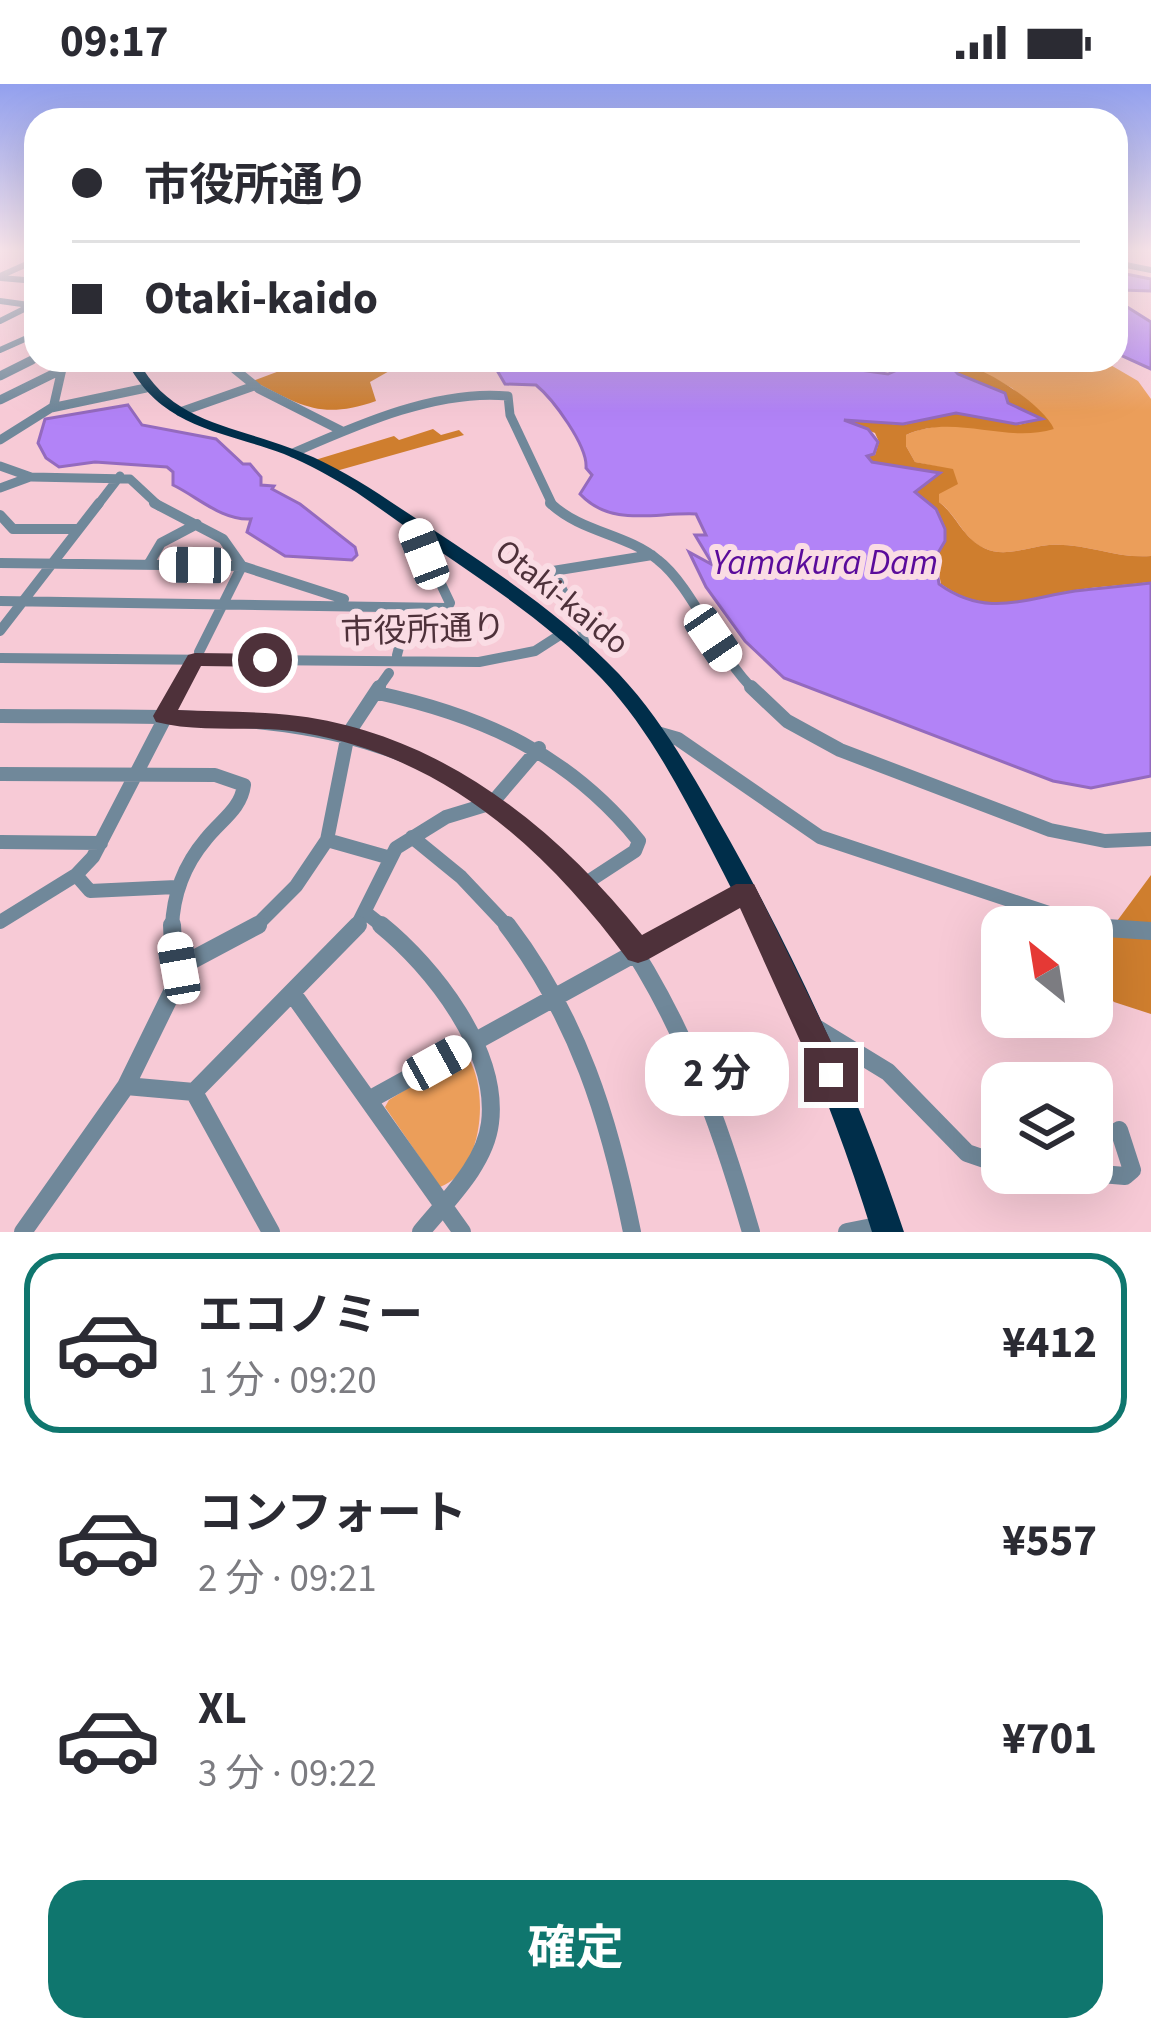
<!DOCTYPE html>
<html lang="ja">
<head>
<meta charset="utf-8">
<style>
	:root { --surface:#fff; --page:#f7f7f7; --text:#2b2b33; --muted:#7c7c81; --line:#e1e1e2; --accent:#0f766e }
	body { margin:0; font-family:"Source Sans 3","Noto Sans JP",sans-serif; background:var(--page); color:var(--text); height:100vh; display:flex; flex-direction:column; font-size:45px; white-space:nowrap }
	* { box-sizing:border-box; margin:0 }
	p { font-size:39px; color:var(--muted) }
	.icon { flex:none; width:66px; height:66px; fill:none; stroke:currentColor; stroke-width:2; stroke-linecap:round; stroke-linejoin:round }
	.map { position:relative; height:1148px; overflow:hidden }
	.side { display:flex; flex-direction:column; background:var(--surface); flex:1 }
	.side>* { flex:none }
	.top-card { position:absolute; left:24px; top:24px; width:1104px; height:264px; border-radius:36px; box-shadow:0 12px 48px #0002; display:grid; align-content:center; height:264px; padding:0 48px; background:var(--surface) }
	.needle { width:78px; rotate:330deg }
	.fabs { position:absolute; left:981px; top:822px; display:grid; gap:24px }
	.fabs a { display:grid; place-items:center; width:132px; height:132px; border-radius:24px; background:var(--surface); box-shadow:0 12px 48px #0002; font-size:60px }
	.end { position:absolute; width:54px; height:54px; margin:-27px; border:15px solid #4e313a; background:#fff; box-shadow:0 0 0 6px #fff }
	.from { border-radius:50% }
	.bubble { position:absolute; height:84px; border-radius:36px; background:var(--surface); box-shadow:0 12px 48px #0002; font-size:39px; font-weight:700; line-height:84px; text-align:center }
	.car { position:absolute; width:36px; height:72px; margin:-36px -18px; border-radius:15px; box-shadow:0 0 9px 3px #0007; background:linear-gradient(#fff 24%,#345 0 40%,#fff 0 76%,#345 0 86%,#fff 0) }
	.top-card b { display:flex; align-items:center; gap:42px; height:114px; font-size:45px }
	.top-card b+b { border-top:3px solid var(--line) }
	.top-card i { width:30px; height:30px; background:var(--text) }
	ul { padding:21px 0 0; list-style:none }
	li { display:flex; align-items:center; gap:36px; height:180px; margin:0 24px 18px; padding:0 24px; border:6px solid transparent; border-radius:36px }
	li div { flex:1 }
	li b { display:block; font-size:45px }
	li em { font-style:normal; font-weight:700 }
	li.active { border-color:var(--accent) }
	li>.icon { width:108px; height:108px; stroke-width:1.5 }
	.primary-button { display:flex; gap:24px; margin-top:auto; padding:24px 48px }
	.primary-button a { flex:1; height:138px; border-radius:36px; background:var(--accent); color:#fff; font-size:48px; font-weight:700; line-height:138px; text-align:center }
	.status { display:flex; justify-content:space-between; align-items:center; height:84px; padding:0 60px; background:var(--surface); direction:ltr }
	.status svg { height:33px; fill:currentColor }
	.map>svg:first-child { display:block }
	.green { fill:#eb9e5a }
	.forest { fill:#cf7e2e }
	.water { fill:#b283f7; stroke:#946abe; stroke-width:3 }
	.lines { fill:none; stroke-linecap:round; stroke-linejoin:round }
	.minor-far4 { stroke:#70889a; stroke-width:6 }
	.minor-far3 { stroke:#70889a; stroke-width:9 }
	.minor-far2 { stroke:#70889a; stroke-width:10 }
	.minor-far1 { stroke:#70889a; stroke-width:14 }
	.minor { stroke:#70889a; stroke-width:18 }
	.highway { fill:#002e4a; fill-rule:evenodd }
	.route { fill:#4e313a }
	.labels { text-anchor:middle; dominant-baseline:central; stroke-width:12; stroke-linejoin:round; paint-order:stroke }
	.street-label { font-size:33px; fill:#4e313a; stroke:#fadce4 }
	.water-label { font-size:36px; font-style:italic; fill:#5a0b9b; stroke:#fadce4 }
</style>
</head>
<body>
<div class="status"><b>09:17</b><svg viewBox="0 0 49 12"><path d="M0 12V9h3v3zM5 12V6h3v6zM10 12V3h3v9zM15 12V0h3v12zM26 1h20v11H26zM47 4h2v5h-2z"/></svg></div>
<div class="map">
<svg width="1151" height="1148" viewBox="0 0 1151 1148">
	<rect width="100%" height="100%" fill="#f7cad6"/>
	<!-- green -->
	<path class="green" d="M 960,276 L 1102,276 L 1138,297 L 1151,315 L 1151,472 C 1116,475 1084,458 1049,461 C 1028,463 1004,474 984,464 C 963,455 958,432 939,418 L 938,411 L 953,386 L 915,378 L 906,362 L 906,351 C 945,333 1010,345 1054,345 L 1012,304 Z
		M 458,973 L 469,975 C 489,1009 483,1087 440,1103 L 385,1023 L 389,1016 Z"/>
	<!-- forest -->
	<path class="forest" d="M 277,276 L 421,276 L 426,283 L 391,286 L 370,298 L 376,317 C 321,336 302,322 253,297 L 282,286 Z
		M 946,276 C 974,276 1042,318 1054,345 C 1005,360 954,329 906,351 L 906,362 L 915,378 L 953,385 L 958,400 L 939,410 L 939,418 C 957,432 963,454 984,464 C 1004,474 1028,463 1049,461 C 1084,458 1116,475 1151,472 L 1151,498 C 1126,501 1101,502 1076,506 C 1025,514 987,533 941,500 L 936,474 L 946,457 L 946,445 L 937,425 L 916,408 L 941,389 L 873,378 L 868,372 L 875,371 L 879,358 L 875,349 L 844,336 L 903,341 L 957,329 L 1018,341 L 1043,335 L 1008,319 L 1005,309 L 959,290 Z
		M 433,345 L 441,351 L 459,346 L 464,351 L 336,387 L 315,376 L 394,352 L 399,356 Z
		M 1151,791 L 1151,930 L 1114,918 L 1092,895 L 1092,871 Z"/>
	<!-- water -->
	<path class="water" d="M 1116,188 L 1151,195 L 1151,207 L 1122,206 L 1116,216 L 1151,238 L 1151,285 L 1116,269 Z
		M 491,276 L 822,276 L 825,281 L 888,290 L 920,276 L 945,276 L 958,290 L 1005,309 L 1008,319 L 1042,335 L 1016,340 L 956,329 L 903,340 L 844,336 L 868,345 L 878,358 L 874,370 L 867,372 L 872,378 L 940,389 L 915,408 L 936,425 L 945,445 L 945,457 L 935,474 L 939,500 C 986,534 1023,515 1075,507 C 1100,504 1126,502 1151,499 L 1151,692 L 1091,704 L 1053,697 L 784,594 L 745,557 L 706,503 L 689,468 L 713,481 L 695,451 L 706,451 L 696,430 C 655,428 612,444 580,410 L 592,391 L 586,384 C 588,362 553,315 536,301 L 505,300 Z
		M 128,321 L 142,341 L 216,355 L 243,380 L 250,380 L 261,393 L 261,401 L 274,402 L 272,405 L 300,420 L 355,463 L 357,471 L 352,476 L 285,472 L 247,448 L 251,435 C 222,437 198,413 173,401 L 173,388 L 167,383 L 95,378 L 59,383 L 46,374 L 38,359 L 45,335 Z"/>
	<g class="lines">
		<!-- minor-far4 -->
		<path class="minor-far4" d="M 1116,179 L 1151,186
			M 0,192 L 36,176
			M 1,194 L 36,197
			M 0,217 L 29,221
			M 0,237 L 36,219
			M 0,266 L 36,250
			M 26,279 L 36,274"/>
		<!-- minor-far3 -->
		<path class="minor-far3" d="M 232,283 L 259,305 L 342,347
			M 0,292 L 32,276
			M 0,316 L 61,286
			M 54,320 L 64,276
			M 180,328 L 254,302
			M 0,356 L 51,324 L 146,304
			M 293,369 C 357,341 437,305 508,312 L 510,331 L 553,422
			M 0,382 L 31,393 L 130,395 L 159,422
			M 0,404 L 30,393
			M 97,422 L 120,392"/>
		<!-- minor-far2 -->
		<path class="minor-far2" d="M 154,419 L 223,455 L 242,482 L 199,568
			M 550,419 C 582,449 625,449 658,476 C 692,502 718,572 754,606
			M 0,431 L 13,445 L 79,445
			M 0,479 L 242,482 L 344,515
			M 148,481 L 161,459 L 197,440
			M 0,517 L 447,524 L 450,519 L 413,441
			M 0,547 L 99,419
			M 583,566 L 585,552 L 553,487 L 652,471
			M 397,571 L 409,526
			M 0,574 L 479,578 L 535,567 L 563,549
			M 179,606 L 195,576
			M 377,606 L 389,589"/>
		<!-- minor-far1 -->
		<path class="minor-far1" d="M 751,603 L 787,637 L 840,666 L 1050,746 L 1105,757 L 1151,755
			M 378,609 C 484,632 570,671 639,757 L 635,767 L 586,799
			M 0,632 C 262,634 441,612 619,844
			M 657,649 L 678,655 L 820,753 L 1091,843
			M 0,690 L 215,691 L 244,701 C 241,725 221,736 206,755 C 184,781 173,809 172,844
			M 412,753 L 461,793 L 509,844
			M 327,756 L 387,773
			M 0,758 L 101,759
			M 76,791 L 90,807 L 176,803
			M 366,829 L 385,844
			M 0,838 L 76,791 L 93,773 L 181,603
			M 1092,843 L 1103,844
			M 254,844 L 296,802 L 327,756 L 348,650 L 379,603
			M 356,844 L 396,764 L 446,733 L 492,719 L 539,664
			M 680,844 L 745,808"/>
		<!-- minor -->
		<path class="minor" d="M 381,841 C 433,883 499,967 490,1039 C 485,1081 446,1117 421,1148
			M 507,841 C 578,934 609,1034 632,1148
			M 617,841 C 683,937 719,1037 751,1148
			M 1084,841 L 1091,843
			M 1092,843 L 1151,847
			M 179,883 L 258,841
			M 295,913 L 462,1148
			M 816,944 L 888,988 L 967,1069 L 1002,1081
			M 126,1002 L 194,1008 L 271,1148
			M 194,1008 L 358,841
			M 369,1016 L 686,841
			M 1089,1089 L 1125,1092 L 1132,1086 L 1119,1046
			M 23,1148 L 126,1002 L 175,902 L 172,841
			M 847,1148 L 882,1141"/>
		<!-- highway -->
		<path class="highway" d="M 126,276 L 138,276 C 169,337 232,342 290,364 C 322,375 351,392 379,410 C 458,463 554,521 619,590 C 665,639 697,699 730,757 C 800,882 859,1012 904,1148 L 872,1148 C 831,1014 775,887 710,763 C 679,704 648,644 602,595 C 554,544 495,505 438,466 C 411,447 384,427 356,408 C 333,394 309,380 284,370 C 220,346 160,344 126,276 Z"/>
	</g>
	<!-- sky -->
	<linearGradient id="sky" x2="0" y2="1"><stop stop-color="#92a0ee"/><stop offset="0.51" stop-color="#fbe7ed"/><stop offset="1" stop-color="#fbe7ed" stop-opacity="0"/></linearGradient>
	<rect width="1151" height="327" fill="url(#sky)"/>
	<!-- route -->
	<path class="route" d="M 195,569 L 265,570 L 275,576 L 265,583 L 201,582 L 178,626 C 218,628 259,627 298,632 C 440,650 556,743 642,851 L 736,800 L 754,800 L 842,980 L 846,991 L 842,1001 L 831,1006 L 820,1001 L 740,824 L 647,876 L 638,879 L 628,876 C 546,765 445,673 304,649 C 256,640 203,650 156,638 L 153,632 L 188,571 Z"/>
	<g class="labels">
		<!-- street labels -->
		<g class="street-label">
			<text transform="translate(562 513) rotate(39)">Otaki-kaido</text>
			<text transform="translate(423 546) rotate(-2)">市役所通り</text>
		</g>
		<!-- water labels -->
		<g class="water-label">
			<text x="825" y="478">Yamakura Dam</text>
		</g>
	</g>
</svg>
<div class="fabs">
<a><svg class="needle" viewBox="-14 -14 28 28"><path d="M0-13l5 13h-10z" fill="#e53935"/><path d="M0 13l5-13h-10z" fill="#7c7c81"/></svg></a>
<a><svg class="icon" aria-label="layers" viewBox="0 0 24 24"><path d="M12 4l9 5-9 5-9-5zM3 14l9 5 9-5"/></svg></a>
</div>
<i class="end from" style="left:265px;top:576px"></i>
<i class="end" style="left:831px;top:991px"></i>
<div class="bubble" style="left:645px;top:948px;width:144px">2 分</div>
<i class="car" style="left:424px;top:470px;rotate:339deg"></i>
<i class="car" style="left:195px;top:481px;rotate:271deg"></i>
<i class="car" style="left:713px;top:554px;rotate:146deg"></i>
<i class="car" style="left:179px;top:884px;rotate:350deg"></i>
<i class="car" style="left:437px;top:979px;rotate:61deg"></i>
<div class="top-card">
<b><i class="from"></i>市役所通り</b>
<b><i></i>Otaki-kaido</b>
</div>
</div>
<section class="side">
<ul>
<li class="active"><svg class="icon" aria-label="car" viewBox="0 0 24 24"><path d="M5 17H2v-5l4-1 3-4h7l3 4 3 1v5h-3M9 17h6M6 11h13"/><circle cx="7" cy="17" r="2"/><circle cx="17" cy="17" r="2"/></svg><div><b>エコノミー</b><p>1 分 · 09:20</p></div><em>¥412</em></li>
<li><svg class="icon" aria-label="car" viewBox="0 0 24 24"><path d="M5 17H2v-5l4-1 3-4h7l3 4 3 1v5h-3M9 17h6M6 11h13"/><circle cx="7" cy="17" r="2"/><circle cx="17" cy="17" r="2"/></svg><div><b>コンフォート</b><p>2 分 · 09:21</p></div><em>¥557</em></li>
<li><svg class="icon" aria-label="car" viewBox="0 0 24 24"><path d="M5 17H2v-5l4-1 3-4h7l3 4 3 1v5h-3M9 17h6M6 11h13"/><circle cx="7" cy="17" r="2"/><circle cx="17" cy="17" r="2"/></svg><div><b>XL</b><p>3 分 · 09:22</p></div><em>¥701</em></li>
</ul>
<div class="primary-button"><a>確定</a></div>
</section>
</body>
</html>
